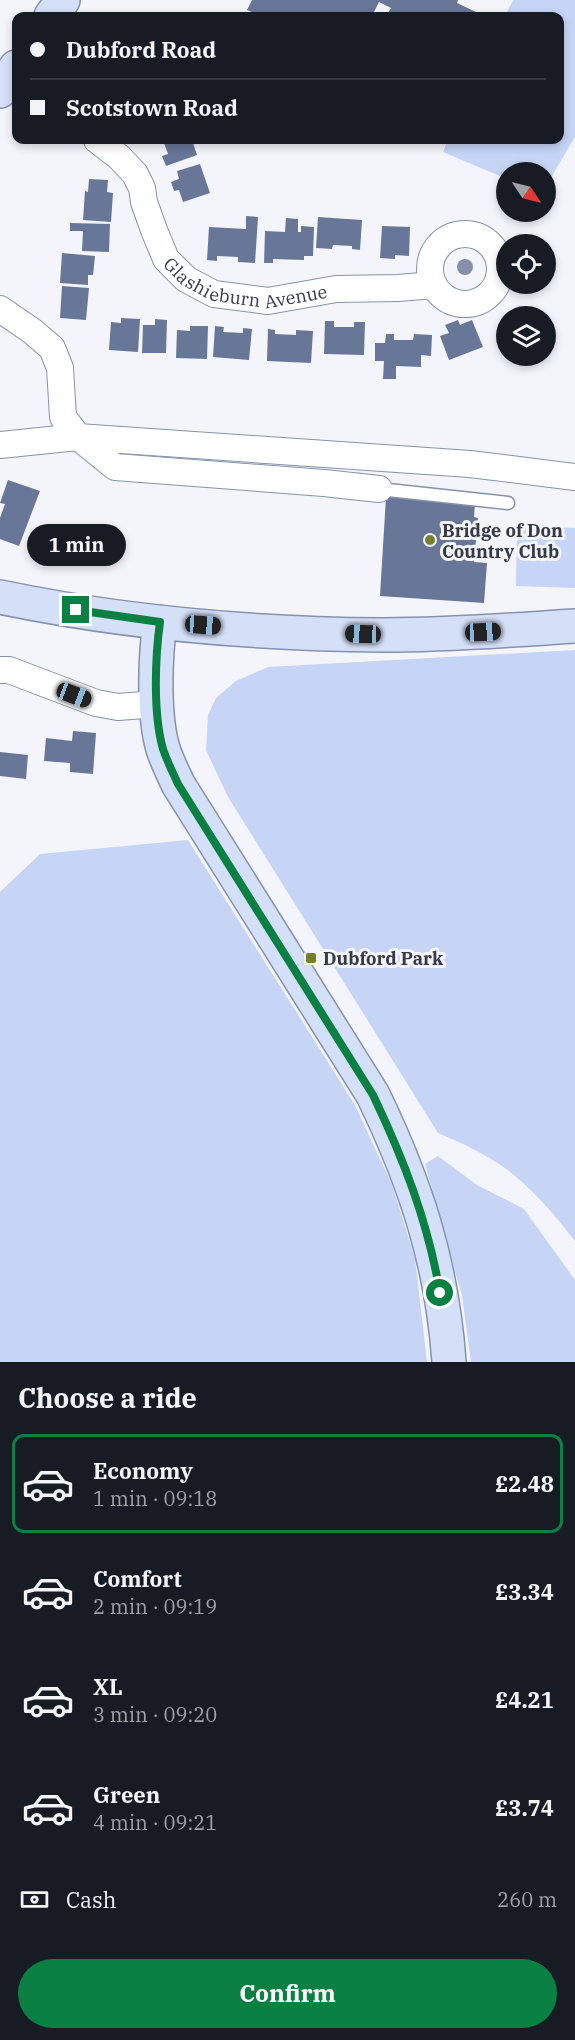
<!DOCTYPE html>
<html lang="en">
<head>
<meta charset="utf-8">
<style>
	:root { --surface:#171b24; --page:#242831; --text:#f1f3f6; --muted:#9ea1a6; --line:#363941; --accent:#0b8043 }
	body { margin:0; font-family:"IBM Plex Serif",serif; background:var(--page); color:var(--text); height:100vh; display:flex; flex-direction:column; font-size:22px; white-space:nowrap }
	* { box-sizing:border-box; margin:0 }
	p { font-size:20px; color:var(--muted) }
	.icon { flex:none; width:33px; height:33px; fill:none; stroke:currentColor; stroke-width:2; stroke-linecap:round; stroke-linejoin:round }
	.map { position:relative; height:1362px; overflow:hidden }
	.sheet { display:flex; flex-direction:column; background:var(--surface); flex:1 }
	.sheet>* { flex:none }
	.banner { position:absolute; left:12px; top:12px; width:552px; height:132px; border-radius:12px; box-shadow:0 3px 9px #0003; display:grid; align-content:center; height:132px; padding:0 18px; background:var(--surface) }
	.needle { width:39px; rotate:125deg }
	.fabs { position:absolute; left:496px; top:162px; display:grid; gap:12px }
	.fabs a { display:grid; place-items:center; width:60px; height:60px; border-radius:50%; background:var(--surface); box-shadow:0 3px 9px #0003; font-size:30px }
	.end { position:absolute; width:27px; height:27px; margin:-14px; border:8px solid #0b8043; background:#fff; box-shadow:0 0 0 3px #fff }
	.from { border-radius:50% }
	.bubble { position:absolute; height:42px; border-radius:21px; background:var(--surface); box-shadow:0 3px 9px #0003; font-size:20px; font-weight:800; line-height:42px; text-align:center }
	.car { position:absolute; width:18px; height:36px; margin:-18px -9px; border-radius:8px; box-shadow:0 0 4px 2px #0007; background:linear-gradient(#222 24%,#8ab4d8 0 40%,#222 0 76%,#8ab4d8 0 86%,#222 0) }
	.banner b { display:flex; align-items:center; gap:21px; height:57px; font-size:22px }
	.banner b+b { border-top:2px solid var(--line) }
	.banner i { width:15px; height:15px; background:var(--text) }
	ul { padding:0; list-style:none }
	li { display:flex; align-items:center; gap:18px; height:99px; margin:0 12px 9px; padding:0 6px; border:3px solid transparent; border-radius:12px }
	li div { flex:1 }
	li b { display:block; font-size:22px }
	li em { font-style:normal; font-weight:800 }
	li.on { border-color:var(--accent) }
	li>.icon { width:54px; height:54px; stroke-width:1.5 }
	h2 { padding:0 18px; font-size:27px; line-height:72px }
	.pay { display:flex; align-items:center; gap:15px; height:66px; padding:0 18px; font-size:22px }
	.pay p { margin-inline-start:auto }
	.action { display:flex; gap:12px; margin-top:auto; padding:12px 18px }
	.action a { flex:1; height:69px; border-radius:36px; background:var(--accent); color:#fff; font-size:24px; font-weight:800; line-height:69px; text-align:center }
	.map>svg:first-child { display:block }
	.green { fill:#c6d5f5 }
	.building { fill:#687797 }
	.lines { fill:none; stroke-linecap:round; stroke-linejoin:round }
	.lane-casing { stroke:#8692ab; stroke-width:15 }
	.street-casing { stroke:#8692ab; stroke-width:28 }
	.secondary-casing { stroke:#8692ab; stroke-width:36 }
	.lane { stroke:#fff; stroke-width:12 }
	.street { stroke:#fff; stroke-width:26 }
	.secondary { stroke:#d4dff8; stroke-width:33 }
	.tree { fill:#8490ac }
	.route { stroke:#0b8043; stroke-width:8 }
	.poi-dot { fill:#757e2a; stroke:#f3f5fb; stroke-width:2 }
	.labels { text-anchor:middle; dominant-baseline:central; stroke-width:6; stroke-linejoin:round; paint-order:stroke }
	.street-label { font-size:18px; fill:#353a45; stroke:#f3f5fb }
	.poi-label { font-size:18px; font-weight:bold; fill:#353a45; stroke:#f3f5fb; text-anchor:start }
</style>
</head>
<body>
<div class="map">
<svg width="575" height="1362" viewBox="0 0 575 1362">
	<rect width="100%" height="100%" fill="#f3f5fb"/>
	<!-- green -->
	<path class="green" d="M 513,0 L 575,0 L 575,137 L 546,186 L 546,172 L 507,172 L 507,179 L 443,152 L 448,140 L 560,140 L 560,16 L 505,16 Z
		M 517,526 L 575,528 L 575,588 L 516,586 Z
		M 575,650 L 575,1241 C 557,1218 538,1195 515,1176 C 493,1157 464,1144 438,1133 L 228,797 L 206,750 L 208,715 L 216,698 L 236,681 L 268,667 Z
		M 188,840 L 355,1105 L 392,1185 L 415,1258 L 427,1362 L 0,1362 L 0,892 L 40,854 Z
		M 438,1156 L 477,1185 L 524,1209 L 575,1280 L 575,1362 L 471,1362 L 462,1296 L 425,1164 Z"/>
	<!-- building -->
	<path class="building" d="M 252,0 L 458,0 L 457,3 L 476,12 L 474,16 L 386,16 L 391,8 L 379,2 L 372,16 L 262,16 L 247,10 Z
		M 175,140 L 192,140 L 197,155 L 166,166 L 162,156 L 168,154 L 164,143 Z
		M 200,164 L 210,193 L 183,202 L 179,190 L 174,191 L 171,182 L 179,179 L 177,171 Z
		M 89,179 L 108,180 L 107,192 L 113,193 L 111,222 L 83,220 L 85,191 L 88,192 Z
		M 246,216 L 258,217 L 255,263 L 238,262 L 238,257 L 217,256 L 217,261 L 207,260 L 209,227 L 246,229 Z
		M 318,217 L 362,220 L 360,250 L 352,249 L 352,246 L 333,245 L 332,249 L 316,248 Z
		M 286,218 L 298,219 L 298,232 L 301,232 L 301,226 L 314,227 L 313,256 L 304,256 L 304,260 L 273,259 L 273,263 L 264,263 L 265,231 L 285,232 Z
		M 70,223 L 110,224 L 109,252 L 82,251 L 83,231 L 70,231 Z
		M 382,226 L 410,227 L 409,256 L 395,255 L 395,259 L 380,258 Z
		M 62,253 L 95,256 L 93,275 L 88,275 L 88,285 L 60,283 Z
		M 62,286 L 89,288 L 86,320 L 60,318 Z
		M 121,318 L 140,319 L 138,352 L 109,350 L 111,322 L 121,323 Z
		M 155,319 L 167,320 L 166,353 L 142,353 L 143,325 L 155,325 Z
		M 458,320 L 460,325 L 472,320 L 483,347 L 449,360 L 440,336 L 449,333 L 445,325 Z
		M 325,321 L 334,321 L 334,327 L 354,327 L 354,322 L 365,322 L 364,355 L 324,354 Z
		M 190,326 L 208,326 L 207,359 L 176,358 L 177,330 L 190,331 Z
		M 215,326 L 224,327 L 223,332 L 243,333 L 243,328 L 252,329 L 249,360 L 213,357 Z
		M 268,329 L 275,330 L 275,334 L 296,335 L 296,330 L 313,331 L 311,363 L 267,361 Z
		M 386,334 L 394,334 L 394,340 L 413,340 L 414,334 L 432,335 L 431,356 L 421,355 L 421,367 L 396,366 L 396,379 L 383,379 L 384,361 L 375,361 L 375,343 L 385,343 Z
		M 8,480 L 40,491 L 19,546 L 0,539 L 0,518 L 5,504 L 0,503 Z
		M 386,497 L 475,503 L 474,517 L 478,518 L 474,562 L 487,563 L 484,603 L 380,596 Z
		M 73,731 L 96,733 L 93,774 L 70,772 L 70,763 L 44,761 L 46,738 L 72,741 Z
		M 0,752 L 28,755 L 26,779 L 0,776 Z"/>
	<g class="lines">
		<defs>
			<path id="lane" d="M 379,489 L 508,503"/>
			<g id="street">
				<path id="s1" d="M 97,140 L 119,157 L 135,174 L 142,188 L 144,202 L 154,230 L 166,259 L 186,279 L 214,294 L 268,301 L 336,289 L 398,288 L 434,285"/>
				<circle cx="465" cy="269" r="35"/>
				<path d="M 0,309 L 32,331 L 52,348 L 60,368 L 63,417 L 78,437 L 115,467 L 324,483 L 379,489"/>
				<path d="M 0,445 L 78,437 L 470,464 L 575,477"/>
				<path d="M 0,670 L 9,670 L 96,703 L 118,707 L 157,704"/>
			</g>
			<path id="secondary" d="M 51,16 L 63,0
				M 0,91 L 16,67
				M 0,597 C 125,623 256,634 384,635 C 448,635 512,630 575,626
				M 160,622 C 155,658 153,714 163,749 C 167,761 173,773 178,784 L 373,1095 C 416,1184 442,1263 449,1362"/>
		</defs>
		<!-- lane casing -->
		<use href="#lane" class="lane-casing"/>
		<!-- street casing -->
		<use href="#street" class="street-casing"/>
		<!-- secondary casing -->
		<use href="#secondary" class="secondary-casing"/>
		<!-- lane -->
		<use href="#lane" class="lane"/>
		<!-- street -->
		<use href="#street" class="street"/>
		<!-- secondary -->
		<use href="#secondary" class="secondary"/>
	</g>
	<!-- trees -->
	<circle class="tree" cx="465" cy="267" r="8"/>
	<g class="lines">
		<!-- route -->
		<path class="route" d="M 76,610 L 160,622 C 155,658 153,714 163,749 C 167,761 173,773 178,784 L 373,1095 C 404,1160 428,1222 440,1293"/>
	</g>
	<!-- markers -->
	<g class="poi-dot">
		<circle cx="430" cy="540" r="6"/>
		<rect x="305" y="952" width="12" height="12" rx="3"/>
	</g>
	<g class="labels">
		<!-- street labels -->
		<g class="street-label">
			<text stroke="none"><textPath href="#s1" startOffset="230">Glashieburn Avenue</textPath></text>
		</g>
		<!-- poi labels -->
		<g class="poi-label">
			<text x="442" y="530">Bridge of Don<tspan x="442" dy="21">Country Club</tspan></text>
			<text x="323" y="958">Dubford Park</text>
		</g>
	</g>
</svg>
<div class="fabs">
<a><svg class="needle" viewBox="-14 -14 28 28"><path d="M0-13l5 13h-10z" fill="#e53935"/><path d="M0 13l5-13h-10z" fill="#9ea1a6"/></svg></a>
<a><svg class="icon" aria-label="locate" viewBox="0 0 24 24"><circle cx="12" cy="12" r="6"/><path d="M12 2v4M12 18v4M2 12h4M18 12h4"/></svg></a>
<a><svg class="icon" aria-label="layers" viewBox="0 0 24 24"><path d="M12 4l9 5-9 5-9-5zM3 14l9 5 9-5"/></svg></a>
</div>
<i class="end from" style="left:440px;top:1293px"></i>
<i class="end" style="left:76px;top:610px"></i>
<div class="bubble" style="left:27px;top:524px;width:99px">1 min</div>
<i class="car" style="left:203px;top:625px;rotate:94deg"></i>
<i class="car" style="left:483px;top:632px;rotate:87deg"></i>
<i class="car" style="left:363px;top:634px;rotate:272deg"></i>
<i class="car" style="left:74px;top:695px;rotate:111deg"></i>
<div class="banner">
<b><i class="from"></i>Dubford Road</b>
<b><i></i>Scotstown Road</b>
</div>
</div>
<section class="sheet">
<h2>Choose a ride</h2>
<ul>
<li class="on"><svg class="icon" aria-label="car" viewBox="0 0 24 24"><path d="M5 17H2v-5l4-1 3-4h7l3 4 3 1v5h-3M9 17h6M6 11h13"/><circle cx="7" cy="17" r="2"/><circle cx="17" cy="17" r="2"/></svg><div><b>Economy</b><p>1 min · 09:18</p></div><em>£2.48</em></li>
<li><svg class="icon" aria-label="car" viewBox="0 0 24 24"><path d="M5 17H2v-5l4-1 3-4h7l3 4 3 1v5h-3M9 17h6M6 11h13"/><circle cx="7" cy="17" r="2"/><circle cx="17" cy="17" r="2"/></svg><div><b>Comfort</b><p>2 min · 09:19</p></div><em>£3.34</em></li>
<li><svg class="icon" aria-label="car" viewBox="0 0 24 24"><path d="M5 17H2v-5l4-1 3-4h7l3 4 3 1v5h-3M9 17h6M6 11h13"/><circle cx="7" cy="17" r="2"/><circle cx="17" cy="17" r="2"/></svg><div><b>XL</b><p>3 min · 09:20</p></div><em>£4.21</em></li>
<li><svg class="icon" aria-label="car" viewBox="0 0 24 24"><path d="M5 17H2v-5l4-1 3-4h7l3 4 3 1v5h-3M9 17h6M6 11h13"/><circle cx="7" cy="17" r="2"/><circle cx="17" cy="17" r="2"/></svg><div><b>Green</b><p>4 min · 09:21</p></div><em>£3.74</em></li>
</ul>
<div class="pay"><svg class="icon" aria-label="cash" viewBox="0 0 24 24"><path d="M3 7h18v10H3z"/><circle cx="12" cy="12" r="2"/></svg>Cash<p>260 m</p></div>
<div class="action"><a>Confirm</a></div>
</section>
</body>
</html>
